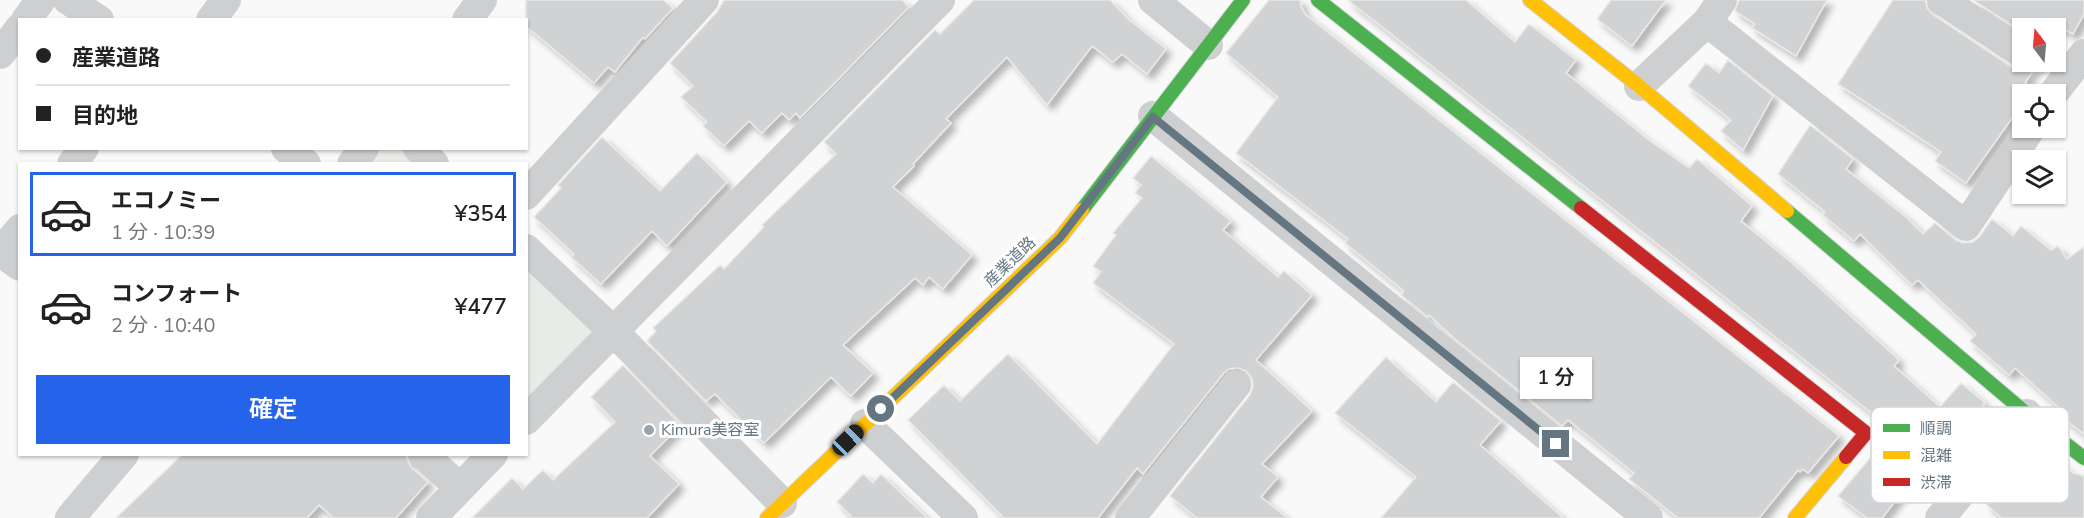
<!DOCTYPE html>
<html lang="ja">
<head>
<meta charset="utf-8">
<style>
	:root { --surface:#fff; --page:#f6f6f6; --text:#222; --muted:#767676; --line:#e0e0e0; --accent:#2563eb }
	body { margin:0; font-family:"Nunito Sans","Noto Sans JP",sans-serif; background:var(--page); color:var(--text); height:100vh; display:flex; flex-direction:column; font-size:22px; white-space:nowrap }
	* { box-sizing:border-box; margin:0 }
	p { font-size:20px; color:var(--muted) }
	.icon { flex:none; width:33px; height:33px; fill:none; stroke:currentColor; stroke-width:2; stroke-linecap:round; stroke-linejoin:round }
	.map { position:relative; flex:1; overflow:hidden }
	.details { position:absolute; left:18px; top:162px; width:510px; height:294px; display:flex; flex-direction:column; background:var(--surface); border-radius:0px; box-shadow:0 2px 4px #0004 }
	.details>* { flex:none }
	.top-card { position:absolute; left:18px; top:18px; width:510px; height:132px; border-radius:0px; box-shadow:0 2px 4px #0004; display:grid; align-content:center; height:132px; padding:0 18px; background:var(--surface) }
	.needle { width:39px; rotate:344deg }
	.controls { position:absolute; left:2012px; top:18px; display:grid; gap:12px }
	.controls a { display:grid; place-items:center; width:54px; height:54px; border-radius:0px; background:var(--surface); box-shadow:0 2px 4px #0004; font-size:30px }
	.end { position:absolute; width:27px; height:27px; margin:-14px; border:8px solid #657683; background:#fff; box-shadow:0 0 0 3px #fff }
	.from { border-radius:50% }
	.bubble { position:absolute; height:42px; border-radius:0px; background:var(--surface); box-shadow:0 2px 4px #0004; font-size:20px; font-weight:600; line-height:42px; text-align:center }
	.car { position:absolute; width:18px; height:36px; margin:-18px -9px; border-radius:8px; box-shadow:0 0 4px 2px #0007; background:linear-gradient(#222 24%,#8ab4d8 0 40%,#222 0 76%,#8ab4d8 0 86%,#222 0) }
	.top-card b { display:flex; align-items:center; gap:21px; height:57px; font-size:22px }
	.top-card b+b { border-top:2px solid var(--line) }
	.top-card i { width:15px; height:15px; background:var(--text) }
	ul { padding:10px 0 0; list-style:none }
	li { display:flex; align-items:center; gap:18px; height:84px; margin:0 12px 9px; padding:0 6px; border:3px solid transparent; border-radius:0px }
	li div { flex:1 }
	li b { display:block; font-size:22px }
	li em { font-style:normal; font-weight:600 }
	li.current { border-color:var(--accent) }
	li>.icon { width:54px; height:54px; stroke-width:1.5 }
	.cta { display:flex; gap:12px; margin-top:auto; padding:12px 18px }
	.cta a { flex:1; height:69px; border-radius:0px; background:var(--accent); color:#fff; font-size:24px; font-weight:600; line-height:69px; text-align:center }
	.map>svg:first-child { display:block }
	.green { fill:#e8ebe6 }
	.building { fill:#d0d2d3; stroke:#e8e8e8; stroke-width:1.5; filter:url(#shadow) }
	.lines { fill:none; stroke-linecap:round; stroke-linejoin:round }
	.fast-casing { stroke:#d5d6d7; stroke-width:16 }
	.slow-casing { stroke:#d5d6d7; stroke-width:16 }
	.jam-casing { stroke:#d5d6d7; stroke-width:16 }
	.street { stroke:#cecfd0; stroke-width:30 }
	.fast { stroke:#4caf50; stroke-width:14 }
	.slow { stroke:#ffc107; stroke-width:14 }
	.jam { stroke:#c62828; stroke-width:14 }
	.route { stroke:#657683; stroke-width:8 }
	.poi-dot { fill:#99a4ac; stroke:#fff; stroke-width:2 }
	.labels { text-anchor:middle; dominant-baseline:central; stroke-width:6; stroke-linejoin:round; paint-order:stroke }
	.street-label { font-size:16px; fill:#657683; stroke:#fff }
	.poi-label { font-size:16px; fill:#657683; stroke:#fff; text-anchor:start }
	.key { fill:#fff; stroke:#d1d6da; stroke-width:1.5 }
	.key-label { font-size:16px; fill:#657683 }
</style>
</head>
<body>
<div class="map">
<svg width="2084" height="518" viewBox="0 0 2084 518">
	<defs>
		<filter id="shadow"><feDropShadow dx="5.5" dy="5.5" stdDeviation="3" flood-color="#0004"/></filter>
	</defs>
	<rect width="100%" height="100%" fill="#f9f9f9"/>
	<!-- green -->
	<path class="green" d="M 364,148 L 418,149 L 434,164 L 352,164 Z
		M 526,250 L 613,331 L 526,420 Z"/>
	<!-- building -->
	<path class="building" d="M 526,0 L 663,0 L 673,8 L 645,39 L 643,37 L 615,72 L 608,67 L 594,83 L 526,26 Z
		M 724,0 L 902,0 L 909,7 L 800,118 L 796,113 L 789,120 L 782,113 L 762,133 L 749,121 L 724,146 L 703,126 L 707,122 L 681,97 L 693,86 L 670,63 L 717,12 Z
		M 974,0 L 1110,0 L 1128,19 L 1166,49 L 1147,74 L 1122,54 L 1113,62 L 1092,46 L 1047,105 L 1007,57 L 946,119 L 951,123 L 913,164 L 914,166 L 893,187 L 972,255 L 943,289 L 929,277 L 923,285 L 915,278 L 843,345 L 873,373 L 851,396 L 831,377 L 764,443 L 715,394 L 706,401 L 647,341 L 656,331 L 653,328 L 720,265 L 724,269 L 764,227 L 762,225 L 836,154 L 824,142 L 935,30 L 940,34 Z
		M 1269,0 L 1300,0 L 1301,7 L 1306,15 L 1839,436 L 1808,473 L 1803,469 L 1800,472 L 1798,470 L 1759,518 L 1678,518 L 1629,479 L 1634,473 L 1568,420 L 1562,426 L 1454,338 L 1429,315 L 1428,317 L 1401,295 L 1404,291 L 1345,243 L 1348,239 L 1236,153 L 1278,97 L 1226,53 Z
		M 1348,0 L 1466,0 L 1515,42 L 1529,24 L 1576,60 L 1566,73 L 1646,138 L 1689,168 L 1697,159 L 1752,206 L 1741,221 L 1793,264 L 1899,360 L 1894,366 L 1940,407 L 1961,383 L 1985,403 L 1932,466 L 1934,467 L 1914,491 L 1907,486 L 1882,518 L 1867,518 L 1838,496 L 1881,445 L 1885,435 L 1884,427 L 1878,418 Z
		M 1611,0 L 1666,0 L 1632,46 L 1597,19 Z
		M 1739,0 L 1827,0 L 1796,56 L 1752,28 L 1755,24 L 1735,11 Z
		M 1893,0 L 1925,0 L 1927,8 L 1932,14 L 2013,68 L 2020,70 L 2029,69 L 2038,62 L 2025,83 L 2033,88 L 2029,94 L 2022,94 L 2022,104 L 1966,183 L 1935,161 L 1941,152 L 1838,84 Z
		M 1973,0 L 2084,0 L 2084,14 L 2073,34 L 2060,27 L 2055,34 L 2055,28 L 2022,28 L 2022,32 Z
		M 1728,60 L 1773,96 L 1743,150 L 1721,131 L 1731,120 L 1688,86 L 1706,63 L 1719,73 Z
		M 1810,125 L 1853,159 L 1846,169 L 1907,218 L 1923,234 L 1935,223 L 1956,240 L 1963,243 L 1973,242 L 1980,236 L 1992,219 L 2013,236 L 2021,226 L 2051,250 L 2058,246 L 2067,259 L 2084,247 L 2084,434 L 2062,417 L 2065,413 L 2015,368 L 2009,375 L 1970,341 L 1976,334 L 1918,280 L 1912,285 L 1860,234 L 1854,241 L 1823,215 L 1825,212 L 1778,174 Z
		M 602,137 L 660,191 L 697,153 L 727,182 L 667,246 L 652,231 L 601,284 L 571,257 L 574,254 L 534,217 L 561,188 L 558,185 Z
		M 1151,156 L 1231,221 L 1223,230 L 1278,277 L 1284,271 L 1312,295 L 1256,360 L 1312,411 L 1262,464 L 1278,477 L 1261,497 L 1287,518 L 1197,518 L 1170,496 L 1250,395 L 1253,387 L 1252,378 L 1246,371 L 1238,368 L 1229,369 L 1223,374 L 1143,474 L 1137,468 L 1098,518 L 1004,518 L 908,420 L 944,385 L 960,401 L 1008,354 L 1097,444 L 1174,344 L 1093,283 L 1101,272 L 1093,266 L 1116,235 L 1113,233 L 1142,198 L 1135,193 L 1141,185 L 1133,178 Z
		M 1386,357 L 1436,402 L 1453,382 L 1501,421 L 1480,445 L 1563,518 L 1381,518 L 1416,477 L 1335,413 Z
		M 623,365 L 681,425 L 650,456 L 679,484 L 647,518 L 472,518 L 512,478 L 523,489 L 543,470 L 553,480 L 615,422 L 591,397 Z
		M 2037,445 L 2073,473 L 2084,476 L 2084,518 L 2002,518 L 1986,504 Z
		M 183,454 L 405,454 L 411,467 L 428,482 L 396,518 L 334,518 L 319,505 L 307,518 L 116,518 Z
		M 863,474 L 873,483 L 881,474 L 927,518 L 853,518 L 837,502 Z"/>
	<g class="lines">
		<defs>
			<path id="fast" d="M 1318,0 L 1581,208
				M 1082,210 L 1243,0
				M 1787,211 L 2027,414 L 2084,458"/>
			<path id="slow" d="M 1530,0 L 1639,86 L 1787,211
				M 767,518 L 1060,238 L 1082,210
				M 1795,518 L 1846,457"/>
			<path id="jam" d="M 1581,208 L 1866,433 L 1846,457"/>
		</defs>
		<!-- fast casing -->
		<use href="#fast" class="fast-casing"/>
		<!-- slow casing -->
		<use href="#slow" class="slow-casing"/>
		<!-- jam casing -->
		<use href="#jam" class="jam-casing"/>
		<!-- street -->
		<path class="street" d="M 68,0 L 99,20
			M 1153,0 L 1208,45
			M 1942,0 L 2022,53
			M 26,20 L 41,0
			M 211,20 L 226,0
			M 467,20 L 482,0
			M 1707,22 L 1966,226 L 2031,128
			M 0,54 L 20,28
			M 1639,86 L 1707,22 L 1722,0
			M 2053,94 L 2084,54
			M 1153,116 L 1648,518
			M 286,148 L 306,164
			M 418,148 L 434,164
			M 72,164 L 84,148
			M 352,164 L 364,148
			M 526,195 L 704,0
			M 20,229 L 1,252 L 20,266
			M 526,249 L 613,331 L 782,503
			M 526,420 L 940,0
			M 865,424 L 963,518
			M 423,454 L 460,488
			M 70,518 L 124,454
			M 431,518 L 493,454
			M 1130,518 L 1236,385
			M 1940,518 L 2027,414"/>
		<!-- fast -->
		<use href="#fast" class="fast"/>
		<!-- slow -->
		<use href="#slow" class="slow"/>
		<!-- jam -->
		<use href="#jam" class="jam"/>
	</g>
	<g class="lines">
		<!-- route -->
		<path class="route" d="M 881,409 L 1060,238 L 1153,117 L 1556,444"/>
	</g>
	<!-- markers -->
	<circle class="poi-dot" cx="649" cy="430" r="6"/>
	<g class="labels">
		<!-- street labels -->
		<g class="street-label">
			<text transform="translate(1010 262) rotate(-44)">産業道路</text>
		</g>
		<!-- poi labels -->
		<g class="poi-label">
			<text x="661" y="430">Kimura美容室</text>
		</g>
	</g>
	<!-- legend -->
	<rect x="1871" y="407" width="198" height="96" rx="9" class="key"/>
	<rect x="1883" y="424" width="27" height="8" fill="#4caf50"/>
	<rect x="1883" y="451" width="27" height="8" fill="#ffc107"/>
	<rect x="1883" y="478" width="27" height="8" fill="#c62828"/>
	<g class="key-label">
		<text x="1920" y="434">順調</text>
		<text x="1920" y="461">混雑</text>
		<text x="1920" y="488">渋滞</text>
	</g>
</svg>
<div class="controls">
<a><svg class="needle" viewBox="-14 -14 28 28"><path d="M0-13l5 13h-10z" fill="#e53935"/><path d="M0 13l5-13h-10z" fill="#767676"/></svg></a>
<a><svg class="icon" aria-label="locate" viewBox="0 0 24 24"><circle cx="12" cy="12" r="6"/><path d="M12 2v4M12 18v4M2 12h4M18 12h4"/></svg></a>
<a><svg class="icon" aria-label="layers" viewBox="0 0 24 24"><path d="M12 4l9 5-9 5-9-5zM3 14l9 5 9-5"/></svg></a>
</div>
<i class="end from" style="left:881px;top:409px"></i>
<i class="end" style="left:1556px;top:444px"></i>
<div class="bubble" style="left:1520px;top:357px;width:72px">1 分</div>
<i class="car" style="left:848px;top:440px;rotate:46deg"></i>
<div class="top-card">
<b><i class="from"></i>産業道路</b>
<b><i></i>目的地</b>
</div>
<section class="details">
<ul>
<li class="current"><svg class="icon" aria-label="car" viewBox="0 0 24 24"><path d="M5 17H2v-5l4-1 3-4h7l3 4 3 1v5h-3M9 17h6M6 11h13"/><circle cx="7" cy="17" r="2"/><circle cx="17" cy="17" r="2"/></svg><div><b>エコノミー</b><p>1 分 · 10:39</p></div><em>¥354</em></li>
<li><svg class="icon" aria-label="car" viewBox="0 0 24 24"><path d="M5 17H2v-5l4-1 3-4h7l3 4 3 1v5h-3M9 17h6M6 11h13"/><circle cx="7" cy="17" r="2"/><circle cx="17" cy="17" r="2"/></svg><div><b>コンフォート</b><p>2 分 · 10:40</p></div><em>¥477</em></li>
</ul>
<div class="cta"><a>確定</a></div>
</section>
</div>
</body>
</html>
